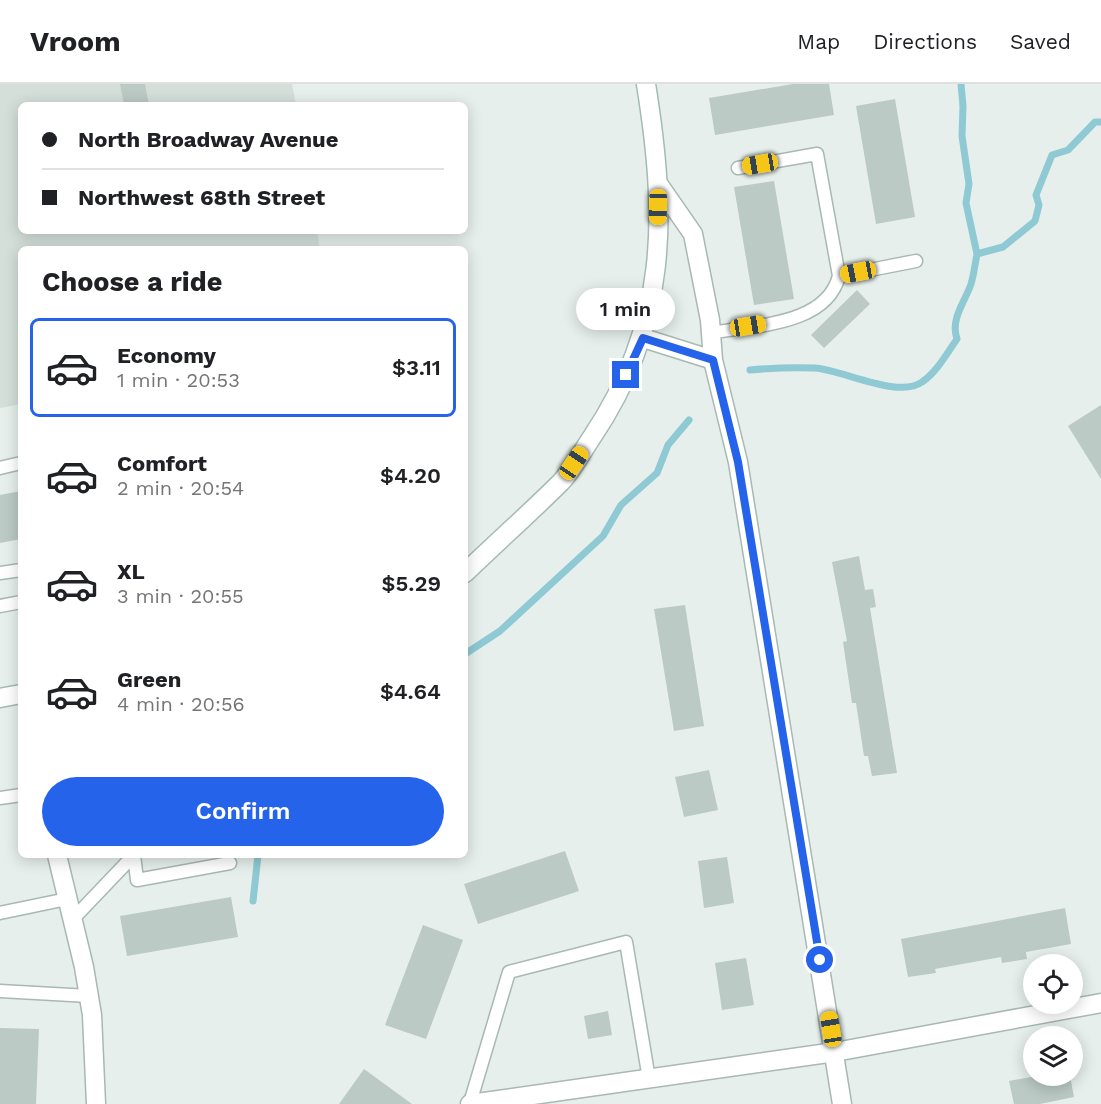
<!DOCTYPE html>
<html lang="en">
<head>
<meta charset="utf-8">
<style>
	:root { --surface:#fff; --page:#f2f2f2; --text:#202124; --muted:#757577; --line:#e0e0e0; --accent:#2563eb }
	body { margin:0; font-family:"Work Sans",sans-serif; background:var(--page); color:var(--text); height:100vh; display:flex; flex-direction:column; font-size:22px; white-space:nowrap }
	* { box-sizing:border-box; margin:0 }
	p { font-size:20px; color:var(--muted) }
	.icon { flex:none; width:33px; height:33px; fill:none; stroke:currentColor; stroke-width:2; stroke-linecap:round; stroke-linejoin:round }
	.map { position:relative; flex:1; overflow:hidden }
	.side { position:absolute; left:18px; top:162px; width:450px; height:612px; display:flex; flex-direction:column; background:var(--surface); border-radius:9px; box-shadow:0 3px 15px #0003 }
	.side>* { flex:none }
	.banner { position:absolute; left:18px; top:18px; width:450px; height:132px; border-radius:9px; box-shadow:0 3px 15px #0003; display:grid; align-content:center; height:132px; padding:0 24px; background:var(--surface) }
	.controls { position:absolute; left:1023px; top:870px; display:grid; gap:12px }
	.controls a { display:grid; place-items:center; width:60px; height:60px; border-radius:50%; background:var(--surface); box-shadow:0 3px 15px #0003; font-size:30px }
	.end { position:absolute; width:27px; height:27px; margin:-14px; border:8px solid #2563eb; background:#fff; box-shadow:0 0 0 3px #fff }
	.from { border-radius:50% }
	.bubble { position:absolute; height:42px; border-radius:21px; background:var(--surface); box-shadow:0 3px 15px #0003; font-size:20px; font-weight:600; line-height:42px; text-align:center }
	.car { position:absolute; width:18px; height:36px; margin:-18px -9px; border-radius:8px; box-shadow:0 0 4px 2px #0007; background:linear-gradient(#f5c518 24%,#345 0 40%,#f5c518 0 76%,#345 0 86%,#f5c518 0) }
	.banner b { display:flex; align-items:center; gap:21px; height:57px; font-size:22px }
	.banner b+b { border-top:2px solid var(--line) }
	.banner i { width:15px; height:15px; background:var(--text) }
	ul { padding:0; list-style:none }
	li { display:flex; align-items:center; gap:18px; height:99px; margin:0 12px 9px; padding:0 12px; border:3px solid transparent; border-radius:9px }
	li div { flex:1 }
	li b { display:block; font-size:22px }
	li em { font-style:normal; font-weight:600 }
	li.current { border-color:var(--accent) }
	li>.icon { width:54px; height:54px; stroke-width:1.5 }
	h2 { padding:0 24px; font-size:27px; line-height:72px }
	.cta { display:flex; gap:12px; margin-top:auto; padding:12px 24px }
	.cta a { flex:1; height:69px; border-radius:36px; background:var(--accent); color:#fff; font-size:24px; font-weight:600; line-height:69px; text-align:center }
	header { display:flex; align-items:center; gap:36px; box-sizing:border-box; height:84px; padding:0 30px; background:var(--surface); border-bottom:2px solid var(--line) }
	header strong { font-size:28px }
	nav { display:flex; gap:33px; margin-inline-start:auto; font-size:21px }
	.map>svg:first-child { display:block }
	.built { fill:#d4dfda }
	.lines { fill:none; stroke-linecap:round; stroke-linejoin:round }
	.stream { stroke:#8ec9d4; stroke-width:7 }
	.building { fill:#bbcac4 }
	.service-casing { stroke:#a8b8b2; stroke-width:15 }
	.minor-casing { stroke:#a8b8b2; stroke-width:21 }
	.tertiary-casing { stroke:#a8b8b2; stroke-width:21 }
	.secondary-casing { stroke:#a4bbb3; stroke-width:21 }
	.service { stroke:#fff; stroke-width:12 }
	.minor { stroke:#fff; stroke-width:18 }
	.tertiary { stroke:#fff; stroke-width:18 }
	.secondary { stroke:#fff; stroke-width:18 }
	.route { stroke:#2563eb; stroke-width:8 }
</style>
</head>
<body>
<header>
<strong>Vroom</strong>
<nav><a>Map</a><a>Directions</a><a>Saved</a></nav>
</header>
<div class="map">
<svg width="1101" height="1020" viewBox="0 0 1101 1020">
	<rect width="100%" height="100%" fill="#e6efeb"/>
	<!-- built -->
	<path class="built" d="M 0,0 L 292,0 L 296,21 L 21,21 L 21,147 L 317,147 L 320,165 L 21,165 L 21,320 L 0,324 Z"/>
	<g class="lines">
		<!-- stream -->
		<path class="stream" d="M 961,0 L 963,22 L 962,52 L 969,100 L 966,119 L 977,170
			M 750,286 C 772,284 793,283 815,284 C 843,286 899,315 922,298 C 937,288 947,269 957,255 C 950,235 965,218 971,200 C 974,190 975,180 977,170 L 1003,163 L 1035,137 L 1039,121 L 1036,111 L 1052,71 L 1068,66 L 1095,38 L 1101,38
			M 465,570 L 500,547 L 603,452 L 621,421 L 657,389 L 668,361 L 689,336
			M 253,817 L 258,771"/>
	</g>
	<!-- building -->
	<path class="building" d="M 120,0 L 145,0 L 149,21 L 124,21 Z
		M 793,0 L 829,0 L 834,31 L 715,51 L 709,14 Z
		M 895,15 L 915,133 L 876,140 L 856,22 Z
		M 774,97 L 794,215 L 754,221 L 734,103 Z
		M 857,206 L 870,220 L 824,264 L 811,251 Z
		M 1101,321 L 1101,395 L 1068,342 Z
		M 21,407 L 21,455 L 0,459 L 0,411 Z
		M 859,472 L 865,506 L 873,505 L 876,523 L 870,524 L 897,689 L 872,692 L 868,672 L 864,672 L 856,619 L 852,619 L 843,558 L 847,557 L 832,478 Z
		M 685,521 L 704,642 L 674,647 L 654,525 Z
		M 709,686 L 718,726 L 684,733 L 675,693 Z
		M 565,767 L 579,807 L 478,840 L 464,800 Z
		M 727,773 L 734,819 L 704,824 L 698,777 Z
		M 231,813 L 238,853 L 127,872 L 120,832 Z
		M 1065,824 L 1071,860 L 1026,868 L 1027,875 L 1002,879 L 1001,873 L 935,885 L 936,889 L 908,893 L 901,855 Z
		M 423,841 L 463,856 L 426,955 L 385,941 Z
		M 746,874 L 754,921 L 722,926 L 715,879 Z
		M 608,927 L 612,951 L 588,955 L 584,932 Z
		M 0,944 L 39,945 L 36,1020 L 0,1020 Z
		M 364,985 L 412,1020 L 339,1020 Z
		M 1036,992 L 1070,992 L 1074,1013 L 1040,1020 L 1014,1020 L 1009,997 Z"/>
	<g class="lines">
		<defs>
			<path id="service" d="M 839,192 L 916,177
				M 711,249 C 753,241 826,242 839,192 L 817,70 L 738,84
				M 0,384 L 21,379
				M 0,489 L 21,486
				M 0,522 L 21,518
				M 0,714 L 21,711
				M 134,771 L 137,796 L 230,779
				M 0,829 L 67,815
				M 72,836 L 134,771
				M 0,907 L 89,912
				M 470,1019 L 509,888 L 626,858 L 649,995"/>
			<path id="minor" d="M 57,771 L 84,883 L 92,931 L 96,1020
				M 470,1020 L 835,968 L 1101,919"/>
			<path id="tertiary" d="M 659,101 L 693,150 L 710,236 L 713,276 L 738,378 L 842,1020
				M 643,254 L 713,276"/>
			<path id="secondary" d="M 465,489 C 497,458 530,429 561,398 C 573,385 582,368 592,353 C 669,239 667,131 646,0
				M 0,614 L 21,610"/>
		</defs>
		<!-- service casing -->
		<use href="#service" class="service-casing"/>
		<!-- minor casing -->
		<use href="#minor" class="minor-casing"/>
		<!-- tertiary casing -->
		<use href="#tertiary" class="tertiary-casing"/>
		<!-- secondary casing -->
		<use href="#secondary" class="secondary-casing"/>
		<!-- service -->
		<use href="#service" class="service"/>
		<!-- minor -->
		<use href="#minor" class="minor"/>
		<!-- tertiary -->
		<use href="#tertiary" class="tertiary"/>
		<!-- secondary -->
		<use href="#secondary" class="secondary"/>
	</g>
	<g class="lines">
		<!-- route -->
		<path class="route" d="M 626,291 L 643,254 L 713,276 L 738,378 L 820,876"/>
	</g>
</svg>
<div class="controls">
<a><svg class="icon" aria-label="locate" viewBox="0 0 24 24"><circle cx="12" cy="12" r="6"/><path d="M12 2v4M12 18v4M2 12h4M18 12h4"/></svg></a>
<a><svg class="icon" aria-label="layers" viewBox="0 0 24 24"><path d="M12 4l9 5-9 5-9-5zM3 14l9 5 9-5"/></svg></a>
</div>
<i class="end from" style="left:820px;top:876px"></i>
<i class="end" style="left:626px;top:291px"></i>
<div class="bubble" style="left:576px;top:204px;width:99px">1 min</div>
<i class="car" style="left:760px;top:80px;rotate:260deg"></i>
<i class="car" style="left:658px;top:123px;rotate:181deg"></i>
<i class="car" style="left:858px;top:188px;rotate:259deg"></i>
<i class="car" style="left:748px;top:242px;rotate:81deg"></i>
<i class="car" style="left:574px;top:379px;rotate:34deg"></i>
<i class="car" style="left:831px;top:945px;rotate:351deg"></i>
<div class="banner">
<b><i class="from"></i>North Broadway Avenue</b>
<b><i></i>Northwest 68th Street</b>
</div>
<section class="side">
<h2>Choose a ride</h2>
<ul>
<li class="current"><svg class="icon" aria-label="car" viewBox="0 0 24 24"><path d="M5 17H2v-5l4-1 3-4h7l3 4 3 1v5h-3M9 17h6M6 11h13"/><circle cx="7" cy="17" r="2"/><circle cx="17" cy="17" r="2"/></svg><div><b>Economy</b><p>1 min · 20:53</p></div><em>$3.11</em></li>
<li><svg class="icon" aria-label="car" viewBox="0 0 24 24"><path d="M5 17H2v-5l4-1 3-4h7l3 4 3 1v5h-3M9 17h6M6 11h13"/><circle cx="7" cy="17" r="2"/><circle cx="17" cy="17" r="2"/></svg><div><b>Comfort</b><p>2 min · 20:54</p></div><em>$4.20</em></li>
<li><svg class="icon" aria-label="car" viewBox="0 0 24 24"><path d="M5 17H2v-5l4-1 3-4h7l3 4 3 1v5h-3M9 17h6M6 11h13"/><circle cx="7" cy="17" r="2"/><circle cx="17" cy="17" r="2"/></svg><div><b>XL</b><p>3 min · 20:55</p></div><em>$5.29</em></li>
<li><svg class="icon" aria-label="car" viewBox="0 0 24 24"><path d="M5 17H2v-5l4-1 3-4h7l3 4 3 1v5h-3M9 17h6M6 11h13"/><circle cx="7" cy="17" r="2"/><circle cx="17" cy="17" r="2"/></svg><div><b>Green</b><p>4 min · 20:56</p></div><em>$4.64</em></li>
</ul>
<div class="cta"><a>Confirm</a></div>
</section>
</div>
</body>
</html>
